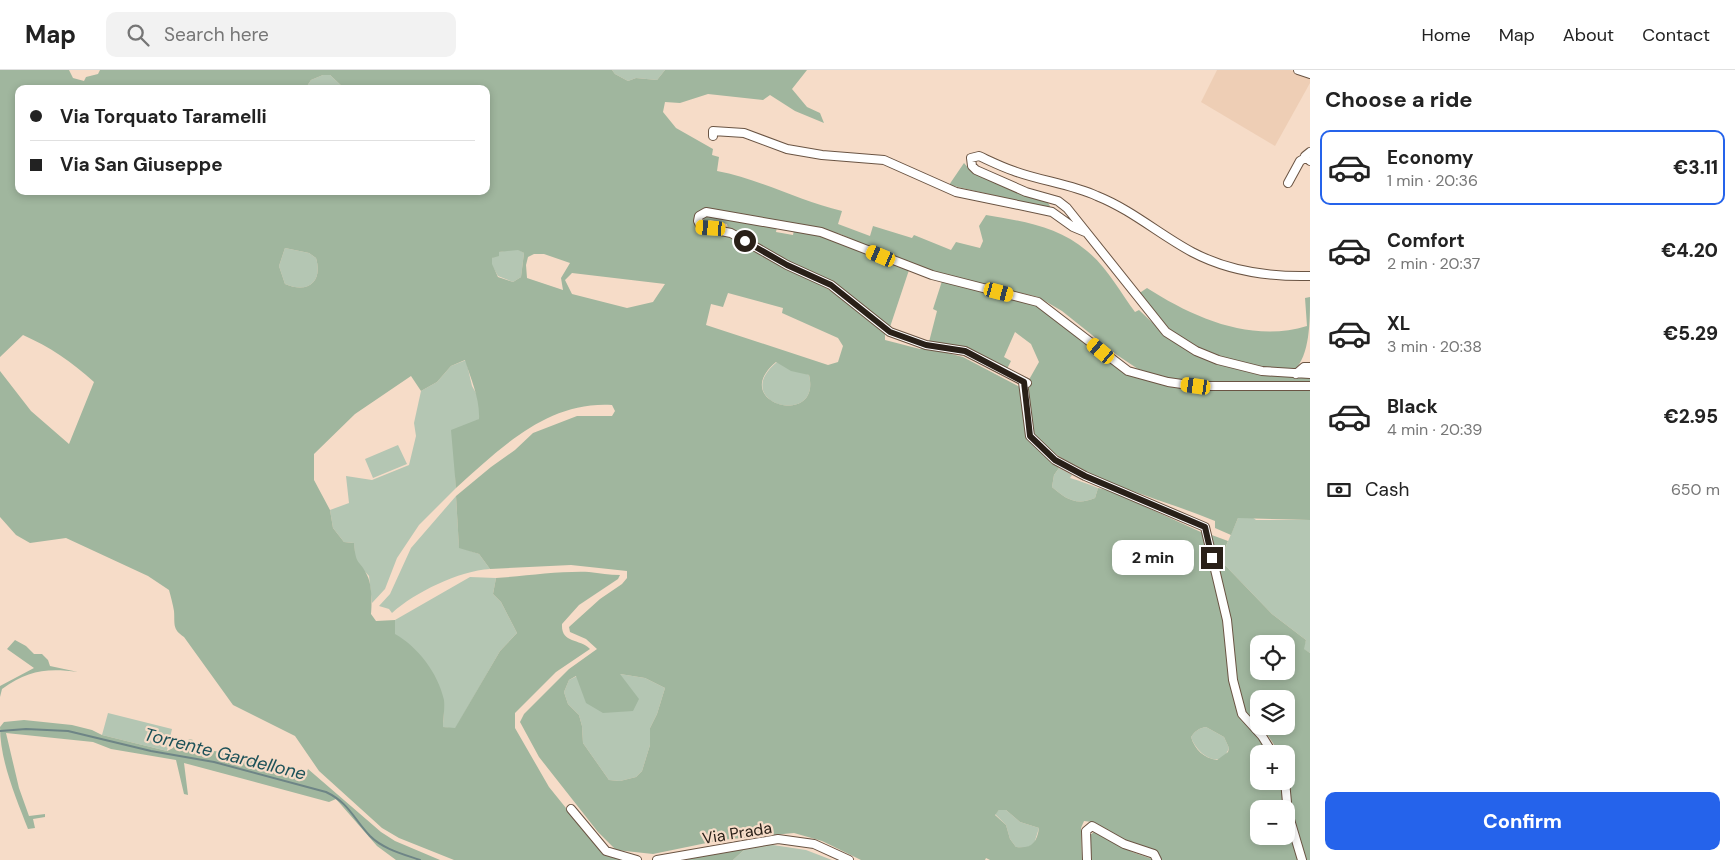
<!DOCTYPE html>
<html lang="en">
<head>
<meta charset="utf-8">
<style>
	:root { --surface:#fff; --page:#f2f2f2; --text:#222; --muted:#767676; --line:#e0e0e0; --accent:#2563eb }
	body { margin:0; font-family:"DM Sans",sans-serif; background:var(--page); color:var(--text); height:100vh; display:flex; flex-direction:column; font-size:19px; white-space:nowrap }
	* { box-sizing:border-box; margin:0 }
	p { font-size:16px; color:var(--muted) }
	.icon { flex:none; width:28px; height:28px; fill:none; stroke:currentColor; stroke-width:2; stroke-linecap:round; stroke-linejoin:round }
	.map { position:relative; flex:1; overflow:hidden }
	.drawer { display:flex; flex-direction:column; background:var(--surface); width:425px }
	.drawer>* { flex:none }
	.banner { position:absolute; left:15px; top:15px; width:475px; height:110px; border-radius:10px; box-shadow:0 2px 8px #0003; display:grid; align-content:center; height:110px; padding:0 15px; background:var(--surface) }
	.fabs { position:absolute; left:1250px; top:565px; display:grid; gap:10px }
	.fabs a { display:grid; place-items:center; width:45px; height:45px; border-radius:10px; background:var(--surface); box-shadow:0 2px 8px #0003; font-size:25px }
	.end { position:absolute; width:22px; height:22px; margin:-11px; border:6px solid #292018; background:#fff; box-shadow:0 0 0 2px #fff }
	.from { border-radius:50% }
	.bubble { position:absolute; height:35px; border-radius:10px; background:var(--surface); box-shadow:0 2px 8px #0003; font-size:16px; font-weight:800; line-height:35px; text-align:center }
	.car { position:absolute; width:15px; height:30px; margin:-15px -8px; border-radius:6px; box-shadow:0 0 4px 1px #0007; background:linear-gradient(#f5c518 24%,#345 0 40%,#f5c518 0 76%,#345 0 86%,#f5c518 0) }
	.banner b { display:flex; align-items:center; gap:18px; height:48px; font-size:19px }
	.banner b+b { border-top:1px solid var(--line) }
	.banner i { width:12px; height:12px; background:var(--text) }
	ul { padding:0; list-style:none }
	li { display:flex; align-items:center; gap:15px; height:75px; margin:0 10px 8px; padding:0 5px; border:2px solid transparent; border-radius:10px }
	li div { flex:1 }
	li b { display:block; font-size:19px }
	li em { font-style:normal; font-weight:800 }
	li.on { border-color:var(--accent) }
	li>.icon { width:45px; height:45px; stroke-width:1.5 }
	h2 { padding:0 15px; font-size:22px; line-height:60px }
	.pay { display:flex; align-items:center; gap:12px; height:55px; padding:0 15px; font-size:19px }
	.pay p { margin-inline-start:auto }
	.button { display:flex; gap:10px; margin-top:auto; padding:10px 15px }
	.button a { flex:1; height:58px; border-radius:10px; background:var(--accent); color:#fff; font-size:20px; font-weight:800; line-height:58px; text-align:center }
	header { display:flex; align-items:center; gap:30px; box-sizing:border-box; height:70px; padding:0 25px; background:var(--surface); border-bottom:1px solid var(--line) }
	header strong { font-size:24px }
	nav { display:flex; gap:28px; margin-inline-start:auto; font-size:18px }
	.search { width:350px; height:45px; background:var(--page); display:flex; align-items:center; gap:12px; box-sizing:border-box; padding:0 18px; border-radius:10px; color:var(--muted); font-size:19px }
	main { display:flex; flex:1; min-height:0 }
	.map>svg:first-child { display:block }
	.built { fill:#eeceb5 }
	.green { fill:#b4c6b3 }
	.forest { fill:#a0b69e; fill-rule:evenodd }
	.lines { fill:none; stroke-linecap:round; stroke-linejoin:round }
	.stream { stroke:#6e8586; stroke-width:2 }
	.minor-casing { stroke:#6a5443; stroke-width:10 }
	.minor { stroke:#fff; stroke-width:8 }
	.route { stroke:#292018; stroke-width:6 }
	.labels { text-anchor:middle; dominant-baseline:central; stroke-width:4.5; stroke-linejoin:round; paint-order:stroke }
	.street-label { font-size:16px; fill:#292018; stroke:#f6dcc8 }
	.water-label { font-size:18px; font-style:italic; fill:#1c5158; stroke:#f6dcc8 }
</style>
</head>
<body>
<header>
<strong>Map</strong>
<div class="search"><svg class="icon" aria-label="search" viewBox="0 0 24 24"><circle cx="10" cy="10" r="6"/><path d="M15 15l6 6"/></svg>Search here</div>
<nav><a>Home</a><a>Map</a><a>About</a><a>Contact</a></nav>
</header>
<main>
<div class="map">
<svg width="1310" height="790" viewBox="0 0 1310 790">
	<rect width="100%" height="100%" fill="#f6dcc8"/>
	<!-- built -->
	<path class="built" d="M 1217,0 L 1290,0 L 1310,8 L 1310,13 L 1275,76 L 1201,32 Z"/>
	<!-- green -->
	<path class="green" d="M 612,0 L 665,0 L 657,10 L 636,8 L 628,11 L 615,4 Z
		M 323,5 L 330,5 L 345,19 L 305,19 L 311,10 Z
		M 285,178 L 309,183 L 316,188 C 323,212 308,224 285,214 L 279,196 Z
		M 509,180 L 519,180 L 524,183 L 521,207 L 513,212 L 498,206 L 491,194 L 492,188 L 499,182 Z
		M 466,290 L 472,316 L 480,330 L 479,349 L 455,397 L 456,418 L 419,455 L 397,488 L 385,519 L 372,533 L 369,506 L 355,491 L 354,473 L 344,472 L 333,458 L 330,440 L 349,433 L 346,406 L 372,410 L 409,395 L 416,366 L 414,353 L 421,321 L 437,312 L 451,296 Z
		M 777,292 L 809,305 C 822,359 727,333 777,292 Z
		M 398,375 L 407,394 L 373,408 L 365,389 Z
		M 1059,398 L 1072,405 L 1070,408 C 1080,411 1089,414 1098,418 L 1095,428 C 1076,436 1066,429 1052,417 L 1054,405 Z
		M 456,426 L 459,477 L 479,484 L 490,499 C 459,501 415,522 392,543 L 389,539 L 379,536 L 390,524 L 411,478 Z
		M 1252,447 L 1256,450 L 1310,450 L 1310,583 L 1303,579 L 1306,570 L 1272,544 L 1220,490 L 1238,448 Z
		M 470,507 L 496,508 L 493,524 L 501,532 L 517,563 L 500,581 L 455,659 L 443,657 C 443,649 445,638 443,630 C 436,599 417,583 394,564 L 395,550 Z
		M 620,604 L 645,608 L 665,618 L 657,644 L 650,658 L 650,675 L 642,701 L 636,707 L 620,711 L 609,710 L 583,673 L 582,656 L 579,645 L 568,634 L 564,622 L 569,610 L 577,606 L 587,633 Z
		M 108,643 L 172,659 L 167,681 L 102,665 Z
		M 1206,657 L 1224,667 L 1229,678 C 1220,702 1196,683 1191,667 C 1195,661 1199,658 1206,657 Z
		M 999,740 L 1006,740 L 1020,752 L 1039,758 L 1034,774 L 1026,778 L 1016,777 L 1010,769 L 1006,755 L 995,744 Z
		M 773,775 L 806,780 L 832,790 L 733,790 L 744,780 Z"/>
	<!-- forest -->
	<path class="forest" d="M 0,0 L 69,0 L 73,8 L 84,11 L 86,7 L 98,4 L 100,0 L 612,0 L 615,4 L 628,11 L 636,8 L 657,10 L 665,0 L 807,0 L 792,19 L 807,37 L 820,43 L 824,53 L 795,41 L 770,25 L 763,30 L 708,24 L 680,33 L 665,32 L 663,42 L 676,58 L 713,79 L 712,85 L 719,87 L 717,101 C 760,109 799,131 842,141 L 838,154 L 870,166 L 873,156 L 912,168 L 914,165 L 951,180 L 956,172 L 980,178 L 983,171 L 979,156 L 986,145 C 1022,151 1058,156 1087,181 C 1107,197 1120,222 1135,242 L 1139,240 L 1159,259 L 1230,296 L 1310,306 L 1310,314 L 1212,313 L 1171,309 L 1138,299 L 1117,285 L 1062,241 L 1038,227 L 943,204 L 898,189 L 840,164 L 708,138 L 695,144 L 695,152 L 735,167 L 835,223 L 885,263 L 885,270 L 920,279 L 924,277 L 963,287 L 1020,317 L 1029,364 L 1059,398 L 1054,405 L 1052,417 C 1066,429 1076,436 1095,428 L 1098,418 L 1111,421 L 1203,463 L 1225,552 L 1241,645 L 1260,669 L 1270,684 L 1259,684 L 1259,711 L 1282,711 L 1286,739 L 1259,739 L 1259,766 L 1286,766 L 1286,739 L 1300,790 L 1162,790 L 1157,782 L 1132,775 L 1092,752 L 1084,751 L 1081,758 L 1082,790 L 990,790 L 986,788 L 985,790 L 861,790 L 822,771 L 794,763 L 721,770 L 653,784 L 616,780 L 598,762 L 539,687 L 520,652 L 524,644 L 569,599 L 597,579 L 586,569 L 570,562 L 569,557 L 600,529 L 622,514 L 627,508 L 627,501 L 571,495 L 490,499 L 479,484 L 459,478 L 456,426 L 491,397 L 515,380 L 533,363 L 577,346 L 612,346 L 615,341 L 612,335 C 547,331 501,378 456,418 L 451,360 L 479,349 C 480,328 471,310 465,290 L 451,296 L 437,312 L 421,321 L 411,306 L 355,344 L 314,384 L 314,410 L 330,440 L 333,458 L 344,472 L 354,473 C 356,497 359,488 367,505 C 372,514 372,533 371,544 L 376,551 L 395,550 L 395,564 C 418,577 438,603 444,630 C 445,639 443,649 443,657 L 455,658 L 500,581 L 517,563 L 501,532 L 493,524 L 496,508 C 527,506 559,501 589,502 C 600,503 609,505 620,505 L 618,509 L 579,535 L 562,554 C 561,574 579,568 590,579 L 556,602 L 515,643 L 515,658 L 549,717 L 591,769 L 608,786 L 625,790 L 454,790 L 399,768 L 382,758 L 319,701 L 295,666 L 233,635 L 184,567 C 172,559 175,554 174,541 C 173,535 171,527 169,520 L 148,506 L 66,468 L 30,473 L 16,465 L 0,447 L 0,301 L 31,341 L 69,374 L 94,312 C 72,292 50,277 23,265 L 0,287 ZM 323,5 L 330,5 L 345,19 L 486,19 L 486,121 L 19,121 L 19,19 L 305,19 L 311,10 ZM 285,178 L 309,183 L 316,188 C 323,212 308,224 285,214 L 279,196 ZM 518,180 L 524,183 L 521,207 L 513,212 L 498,207 L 492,194 L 492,188 L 499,186 L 499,182 ZM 534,184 L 544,184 L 570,193 L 561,208 L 563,220 L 527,208 L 526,195 L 528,187 ZM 572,203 L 665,214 L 653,232 L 627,238 L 572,224 L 565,210 ZM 728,223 L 783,238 L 782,243 L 838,268 L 843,276 L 838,292 L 828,295 L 706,255 L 711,234 L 723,237 ZM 776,292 L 791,301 L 809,305 C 822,359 727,333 776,292 ZM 620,604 L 645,608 L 665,618 L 657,644 L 650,658 L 650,675 L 642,701 L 636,707 L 620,711 L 609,710 L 583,673 L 582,656 L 579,645 L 568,634 L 564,622 L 569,610 L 576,606 L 586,633 L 603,643 L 633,641 L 639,629 ZM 1206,657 L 1224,667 L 1229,678 L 1228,682 L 1217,690 C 1204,688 1195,680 1191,667 C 1195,661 1199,658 1206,657 ZM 999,740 L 1006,740 L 1020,752 L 1039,758 C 1037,773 1031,779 1016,777 L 1010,769 L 1006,755 L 995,745 Z
		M 964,93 L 970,100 L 1048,133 L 1050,136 L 1049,138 L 949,115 Z
		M 704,146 L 777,157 L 776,162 L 793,165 L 794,160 L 821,165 L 909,200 L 890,257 L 842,219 L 728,159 L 727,154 L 710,150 L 707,154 L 703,152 Z
		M 942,211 L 1036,233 L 1104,287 L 1171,315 L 1310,318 L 1310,450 L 1238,448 L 1231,465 L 1215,458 L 1215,451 C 1150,424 1085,413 1031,365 L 1031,340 L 1026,315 L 1039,292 L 1031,274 L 1015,262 L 1004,287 L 1011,291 L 1007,299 L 966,277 L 929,272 L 937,241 L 933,239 Z
		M 1147,218 C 1194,248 1251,273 1307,256 L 1305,228 L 1310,227 C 1310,252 1310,285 1294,301 C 1250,296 1198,288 1164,257 C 1154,248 1147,234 1138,224 Z
		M 1209,464 L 1228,471 L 1220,490 L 1272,544 L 1306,570 L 1304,579 L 1310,583 L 1310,790 L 1305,790 C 1294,755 1286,720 1286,684 L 1280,684 L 1269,667 L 1245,643 L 1237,615 ZM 1259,574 L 1286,574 L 1286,601 L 1259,601 ZM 1259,629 L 1286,629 L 1286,656 L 1259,656 Z
		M 15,570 L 26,576 L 34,584 L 42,584 L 48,590 L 50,596 L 78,602 C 47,598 28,600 2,619 L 0,627 L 0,616 L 34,598 L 7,579 Z
		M 24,650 L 72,655 L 92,660 L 102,665 L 167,681 L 173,678 L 176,672 L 186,674 L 189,669 L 193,670 L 193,675 L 200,683 C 205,683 207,681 211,681 C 232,680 284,700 304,710 L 308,699 L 381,762 L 395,771 L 440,790 L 396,790 L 377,776 L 336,729 L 329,732 L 184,693 L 188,725 L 184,724 L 176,690 L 111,679 L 93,672 L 6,663 L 19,718 L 29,746 L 45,744 L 45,747 L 33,749 L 35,758 L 28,759 C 16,728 0,691 0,657 L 4,652 Z
		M 1095,761 L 1132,782 L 1155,790 L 1092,790 L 1089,766 Z
		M 759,775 L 773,775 L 744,780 L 733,790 L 684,790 Z"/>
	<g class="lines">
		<!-- stream -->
		<path class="stream" d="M 0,661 L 26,659 L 68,661 L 151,681 L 214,692 L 326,722 C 349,733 353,748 370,766 C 383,779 403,784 420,790"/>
		<defs>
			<path id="minor" d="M 1298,0 L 1310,4
				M 713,66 L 713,61 L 744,63 L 787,79 L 822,85 L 884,90 L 956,122 L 1052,142 L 1073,157 L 1085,162
				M 1310,82 L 1305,86 L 1310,91
				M 1288,113 L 1300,91 L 1305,88
				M 1310,206 C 1270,207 1228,201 1192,182 C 1160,165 1132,140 1097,126 C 1071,114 1041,111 1014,101 C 1002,97 990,91 979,86 L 971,88 L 972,96 L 976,100 L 1026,122 L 1058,131 L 1067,138 L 1166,262 L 1196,281 L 1218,290 L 1262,301 L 1310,304
				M 1296,304 L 1304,297 L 1310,297
				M 1023,312 L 1030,366 L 1055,390 L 1085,406 L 1205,457 L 1227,550 L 1233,610 L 1242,644 L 1262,666 L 1273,684
				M 1027,313 L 965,281 L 926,275 L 890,262 L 831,215 L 787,195 L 731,163 L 701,157 L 698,151 L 699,146 L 706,142 L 821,162 L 932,205 L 1038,232 L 1128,301 L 1168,312 L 1196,316 L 1310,316
				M 1285,711 L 1288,743 L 1302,790
				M 571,739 L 606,781 L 637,790
				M 657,790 L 778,769 L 814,774 L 849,790
				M 1087,790 L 1086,761 L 1092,756 L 1124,774 L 1154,784 L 1157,790"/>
		</defs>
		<!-- minor casing -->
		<use href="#minor" class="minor-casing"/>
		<!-- minor -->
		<use href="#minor" class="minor"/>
	</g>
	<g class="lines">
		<!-- route -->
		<path class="route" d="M 745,171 L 787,195 L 831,215 L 890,262 L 926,275 L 965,281 L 1024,312 L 1030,366 L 1055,390 L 1085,406 L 1205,457 L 1212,488"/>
	</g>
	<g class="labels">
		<!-- street labels -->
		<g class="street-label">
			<text transform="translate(737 763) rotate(-9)">Via Prada</text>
		</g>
		<!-- water labels -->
		<g class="water-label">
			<text transform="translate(225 684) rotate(14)">Torrente Gardellone</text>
		</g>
	</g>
</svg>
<div class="fabs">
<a><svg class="icon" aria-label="locate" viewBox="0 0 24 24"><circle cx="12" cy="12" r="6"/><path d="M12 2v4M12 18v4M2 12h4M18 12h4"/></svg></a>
<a><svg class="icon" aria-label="layers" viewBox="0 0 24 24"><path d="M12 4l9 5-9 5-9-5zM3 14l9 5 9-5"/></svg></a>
<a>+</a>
<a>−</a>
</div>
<i class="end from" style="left:745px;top:171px"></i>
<i class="end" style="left:1212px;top:488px"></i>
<div class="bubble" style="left:1112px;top:470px;width:82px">2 min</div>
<i class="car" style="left:711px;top:158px;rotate:274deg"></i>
<i class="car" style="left:881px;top:186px;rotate:293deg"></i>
<i class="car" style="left:999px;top:222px;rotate:105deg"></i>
<i class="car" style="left:1101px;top:281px;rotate:310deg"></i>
<i class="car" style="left:1196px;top:316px;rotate:278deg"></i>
<div class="banner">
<b><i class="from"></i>Via Torquato Taramelli</b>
<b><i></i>Via San Giuseppe</b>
</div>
</div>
<section class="drawer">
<h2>Choose a ride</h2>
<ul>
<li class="on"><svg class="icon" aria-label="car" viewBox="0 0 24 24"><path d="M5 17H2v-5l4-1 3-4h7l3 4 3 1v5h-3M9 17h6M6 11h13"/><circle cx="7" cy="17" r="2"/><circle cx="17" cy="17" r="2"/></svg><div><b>Economy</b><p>1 min · 20:36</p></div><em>€3.11</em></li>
<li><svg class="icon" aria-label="car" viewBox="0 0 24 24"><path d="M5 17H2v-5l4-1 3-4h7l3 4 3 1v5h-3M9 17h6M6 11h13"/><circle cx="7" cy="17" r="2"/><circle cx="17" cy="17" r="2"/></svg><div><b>Comfort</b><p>2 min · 20:37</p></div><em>€4.20</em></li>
<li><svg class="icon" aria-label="car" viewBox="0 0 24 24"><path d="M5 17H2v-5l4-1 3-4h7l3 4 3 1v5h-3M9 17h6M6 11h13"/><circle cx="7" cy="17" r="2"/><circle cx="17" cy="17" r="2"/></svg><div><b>XL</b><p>3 min · 20:38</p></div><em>€5.29</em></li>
<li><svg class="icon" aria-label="car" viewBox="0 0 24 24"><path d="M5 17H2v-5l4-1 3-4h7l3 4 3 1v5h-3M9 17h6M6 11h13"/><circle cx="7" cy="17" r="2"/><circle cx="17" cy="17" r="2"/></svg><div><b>Black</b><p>4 min · 20:39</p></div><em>€2.95</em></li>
</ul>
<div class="pay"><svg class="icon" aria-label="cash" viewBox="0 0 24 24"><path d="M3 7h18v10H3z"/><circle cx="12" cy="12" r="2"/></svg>Cash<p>650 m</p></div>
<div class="button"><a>Confirm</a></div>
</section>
</main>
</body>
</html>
